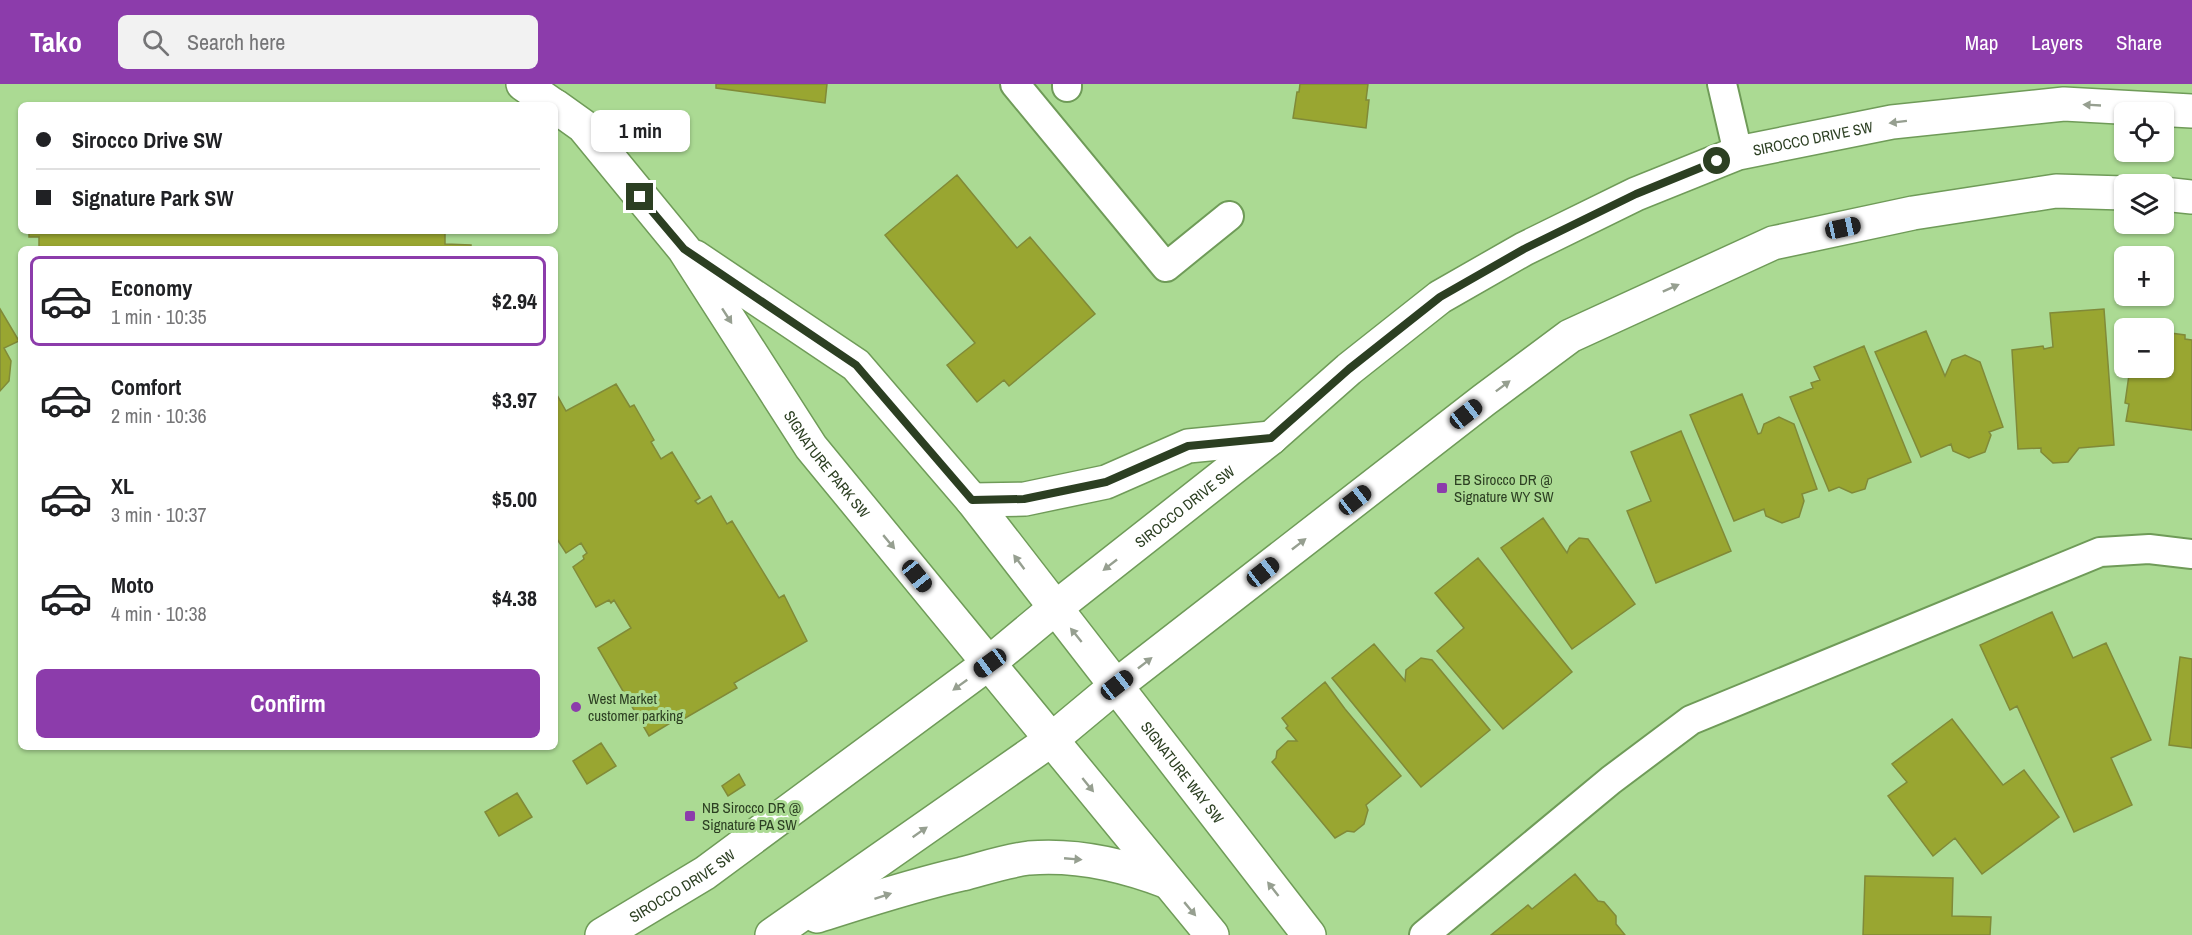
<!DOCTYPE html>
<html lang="en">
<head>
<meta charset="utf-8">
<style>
	:root { --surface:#fff; --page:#f2f2f2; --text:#202124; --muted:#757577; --line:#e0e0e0; --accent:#8c3cab }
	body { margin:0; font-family:"Archivo Narrow",sans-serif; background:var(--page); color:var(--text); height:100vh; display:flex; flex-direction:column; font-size:22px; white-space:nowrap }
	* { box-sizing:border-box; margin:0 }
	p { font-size:20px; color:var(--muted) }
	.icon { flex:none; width:33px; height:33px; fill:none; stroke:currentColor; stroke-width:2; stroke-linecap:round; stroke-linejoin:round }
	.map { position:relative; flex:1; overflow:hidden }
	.panel { position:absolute; left:18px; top:162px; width:540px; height:504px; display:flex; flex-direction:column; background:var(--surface); border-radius:9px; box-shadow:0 2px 4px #0004 }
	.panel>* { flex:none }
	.hud { position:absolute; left:18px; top:18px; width:540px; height:132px; border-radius:9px; box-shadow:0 2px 4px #0004; display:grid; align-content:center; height:132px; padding:0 18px; background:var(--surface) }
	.controls { position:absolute; left:2114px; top:18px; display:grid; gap:12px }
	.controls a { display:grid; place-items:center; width:60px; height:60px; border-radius:9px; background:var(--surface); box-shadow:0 2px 4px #0004; font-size:30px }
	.end { position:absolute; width:27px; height:27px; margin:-14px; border:8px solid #2c3f22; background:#fff; box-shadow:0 0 0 3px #fff }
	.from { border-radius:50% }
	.bubble { position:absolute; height:42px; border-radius:9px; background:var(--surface); box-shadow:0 2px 4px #0004; font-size:20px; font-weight:700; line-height:42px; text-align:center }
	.car { position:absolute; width:18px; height:36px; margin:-18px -9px; border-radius:8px; box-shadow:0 0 4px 2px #0007; background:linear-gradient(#222 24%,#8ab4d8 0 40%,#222 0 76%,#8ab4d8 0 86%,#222 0) }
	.hud b { display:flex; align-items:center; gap:21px; height:57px; font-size:22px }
	.hud b+b { border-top:2px solid var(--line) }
	.hud i { width:15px; height:15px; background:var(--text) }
	ul { padding:10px 0 0; list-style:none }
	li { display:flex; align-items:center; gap:18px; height:90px; margin:0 12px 9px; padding:0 6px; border:3px solid transparent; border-radius:9px }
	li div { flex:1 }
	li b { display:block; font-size:22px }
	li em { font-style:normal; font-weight:700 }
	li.on { border-color:var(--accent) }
	li>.icon { width:54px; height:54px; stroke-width:1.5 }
	.action { display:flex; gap:12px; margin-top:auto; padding:12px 18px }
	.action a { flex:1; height:69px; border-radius:9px; background:var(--accent); color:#fff; font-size:24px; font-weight:700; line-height:69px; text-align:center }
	header { display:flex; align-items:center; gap:36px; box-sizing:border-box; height:84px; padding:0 30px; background:var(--accent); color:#fff }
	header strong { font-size:28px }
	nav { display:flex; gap:33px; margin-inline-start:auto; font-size:21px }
	.search { width:420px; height:54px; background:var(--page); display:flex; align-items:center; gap:15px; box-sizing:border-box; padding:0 21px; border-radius:9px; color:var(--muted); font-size:22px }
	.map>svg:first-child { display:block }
	.building { fill:#99a631; stroke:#808a38; stroke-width:1.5 }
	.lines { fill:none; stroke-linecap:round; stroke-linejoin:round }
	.lane-casing { stroke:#6f9b58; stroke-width:32 }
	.street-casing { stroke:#6f9b58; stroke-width:36 }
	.secondary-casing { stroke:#6f9b58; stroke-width:36 }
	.lane { stroke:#fff; stroke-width:28 }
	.street { stroke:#fff; stroke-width:33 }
	.secondary { stroke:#fff; stroke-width:33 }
	.oneway { fill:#969f90 }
	.route { stroke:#2c3f22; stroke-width:8 }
	.poi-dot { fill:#8c3cab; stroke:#abda93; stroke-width:2 }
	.labels { text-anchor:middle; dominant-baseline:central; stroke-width:6; stroke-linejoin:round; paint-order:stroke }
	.street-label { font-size:15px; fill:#2c3f22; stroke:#abda93 }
	.poi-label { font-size:15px; fill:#2c3f22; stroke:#abda93; text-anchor:start }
</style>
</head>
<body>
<header>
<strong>Tako</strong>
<div class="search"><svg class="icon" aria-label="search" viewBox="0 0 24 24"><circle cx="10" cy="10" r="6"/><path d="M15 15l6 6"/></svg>Search here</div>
<nav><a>Map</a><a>Layers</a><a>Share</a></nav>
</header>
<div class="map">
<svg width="2192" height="851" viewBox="0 0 2192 851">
	<rect width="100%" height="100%" fill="#abda93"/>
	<!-- building -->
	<path class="building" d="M 716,0 L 827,0 L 825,19 L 716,4 Z
		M 1300,0 L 1368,0 L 1366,16 L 1369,16 L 1366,44 L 1293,34 L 1297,8 L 1299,8 Z
		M 957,91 L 1017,164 L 1030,153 L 1095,230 L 1009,302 L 1004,296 L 977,318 L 947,281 L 975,259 L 885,151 Z
		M 29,147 L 445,147 L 445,160 L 471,161 L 471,165 L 39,165 L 39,153 L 29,153 Z
		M 0,225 L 19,257 L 4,264 L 11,277 L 9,297 L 0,307 Z
		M 2104,225 L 2114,361 L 2079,364 L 2068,378 L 2053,379 L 2041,368 L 2041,364 L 2018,365 L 2012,266 L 2043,262 L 2044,265 L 2053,263 L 2050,229 Z
		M 1926,247 L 1945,292 L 1952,276 L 1965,271 L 1980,278 L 2003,343 L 1989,348 L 1991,351 L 1985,368 L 1969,374 L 1953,367 L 1951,360 L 1921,373 L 1875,268 Z
		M 2163,248 L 2185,251 L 2185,255 L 2192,256 L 2192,346 L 2126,337 L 2129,320 L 2125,319 L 2130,284 L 2163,284 Z
		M 1864,262 L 1911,378 L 1868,395 L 1865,405 L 1852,409 L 1839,403 L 1829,407 L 1790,313 L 1813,304 L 1811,299 L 1820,296 L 1814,283 Z
		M 616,300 L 630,323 L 634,321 L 654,356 L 651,358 L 661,375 L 672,368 L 700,414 L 695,417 L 698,420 L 711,412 L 727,440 L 732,437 L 779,514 L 784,511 L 807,557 L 734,599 L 737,604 L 682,636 L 680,633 L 649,652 L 598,564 L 631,544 L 614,516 L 611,519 L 609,516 L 596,523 L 573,483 L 584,475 L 583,472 L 587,469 L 581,459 L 566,469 L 555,452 L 555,312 L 557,311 L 566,327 Z
		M 1742,310 L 1758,350 L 1761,349 L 1764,340 L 1779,333 L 1794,340 L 1817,405 L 1802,410 L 1804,417 L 1799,433 L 1782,439 L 1766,432 L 1764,425 L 1734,437 L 1690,331 Z
		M 1681,347 L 1731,467 L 1656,499 L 1627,427 L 1651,417 L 1631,368 Z
		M 1543,434 L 1567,469 L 1570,462 L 1579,454 L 1588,455 L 1635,520 L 1572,565 L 1501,464 Z
		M 1478,474 L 1572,588 L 1503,645 L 1437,567 L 1464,544 L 1435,509 Z
		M 2052,528 L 2073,574 L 2106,559 L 2151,656 L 2111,674 L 2132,721 L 2074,748 L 2017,622 L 2010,626 L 1980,561 Z
		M 1374,560 L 1405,597 L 1406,586 L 1421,574 L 1432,576 L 1490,646 L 1421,703 L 1332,594 Z
		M 2180,573 L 2192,575 L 2192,664 L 2169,661 Z
		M 1325,598 L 1345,625 L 1401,692 L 1366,721 L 1368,726 L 1364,740 L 1354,748 L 1347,747 L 1335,754 L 1272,678 L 1276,674 L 1277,667 L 1288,657 L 1297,657 L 1286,644 L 1288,642 L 1282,634 Z
		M 1952,635 L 2003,701 L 2024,686 L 2059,733 L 1982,790 L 1955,754 L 1933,772 L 1888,712 L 1907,698 L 1892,680 Z
		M 601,659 L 616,682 L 587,700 L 573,677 Z
		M 739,690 L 745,701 L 728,712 L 722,702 Z
		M 517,709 L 532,733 L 499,752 L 485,728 Z
		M 1575,790 L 1598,817 L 1604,818 L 1616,832 L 1616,840 L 1625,851 L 1491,851 L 1528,821 L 1532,825 Z
		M 1865,792 L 1953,794 L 1952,832 L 1991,833 L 1990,851 L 1863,851 Z"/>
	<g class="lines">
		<defs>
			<path id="lane" d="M 1015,0 L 1166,183 L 1229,132
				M 1722,0 L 1738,69
				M 1067,3 L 1067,0
				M 1424,851 L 1611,696 L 1691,636 L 2100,468 L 2149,465 L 2192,470"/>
			<g id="street">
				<path d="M 523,0 L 553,21"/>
				<path id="s1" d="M 555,22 L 583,42 L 684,165 L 811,363 L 1212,851"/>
				<path id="s2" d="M 695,173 L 856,281 L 972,416 L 1309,851"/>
			</g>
			<g id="secondary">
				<path d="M 2163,110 L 2192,113"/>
				<path d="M 972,416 L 1025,415 L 1106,398 L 1188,362 L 1271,354"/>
				<path d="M 817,832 C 865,817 913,801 962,790 C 985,784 1006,777 1029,774 C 1077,770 1124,781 1168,798"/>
				<path id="s3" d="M 602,851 L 705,789 L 989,579 L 1054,525 L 1271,354 L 1349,285 L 1440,213 L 1524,165 L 1636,110 L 1738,69 L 1892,38 L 2064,20 L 2192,27"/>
				<path d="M 772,851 L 1051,656 L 1117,601 L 1484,316 L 1570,252 L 1773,159 L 1913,129 L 2056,107 L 2124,109"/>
			</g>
		</defs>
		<!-- lane casing -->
		<use href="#lane" class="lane-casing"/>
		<!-- street casing -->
		<use href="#street" class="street-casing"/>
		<!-- secondary casing -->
		<use href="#secondary" class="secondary-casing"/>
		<!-- lane -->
		<use href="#lane" class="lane"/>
		<!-- street -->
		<use href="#street" class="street"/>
		<!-- secondary -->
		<use href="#secondary" class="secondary"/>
	</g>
	<!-- one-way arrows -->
	<defs><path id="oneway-solid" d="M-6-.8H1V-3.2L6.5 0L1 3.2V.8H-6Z" transform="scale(1.5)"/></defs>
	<g class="oneway">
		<use href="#oneway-solid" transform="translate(2092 21) rotate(-177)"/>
		<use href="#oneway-solid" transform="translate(1898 38) rotate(173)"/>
		<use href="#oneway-solid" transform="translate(1671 204) rotate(-24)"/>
		<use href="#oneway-solid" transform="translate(727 232) rotate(57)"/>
		<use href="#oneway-solid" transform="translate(1503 302) rotate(-37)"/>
		<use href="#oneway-solid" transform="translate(889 458) rotate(50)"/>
		<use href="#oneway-solid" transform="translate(1299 460) rotate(-38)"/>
		<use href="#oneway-solid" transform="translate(1019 478) rotate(-127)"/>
		<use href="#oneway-solid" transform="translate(1110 481) rotate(142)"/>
		<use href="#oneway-solid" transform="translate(1076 551) rotate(-129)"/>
		<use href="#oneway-solid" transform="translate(1145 579) rotate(-38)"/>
		<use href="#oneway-solid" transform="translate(960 601) rotate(144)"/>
		<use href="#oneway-solid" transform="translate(1088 701) rotate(51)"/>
		<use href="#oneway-solid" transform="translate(920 748) rotate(-35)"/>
		<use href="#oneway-solid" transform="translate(1073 775) rotate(5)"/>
		<use href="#oneway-solid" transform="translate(1273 805) rotate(-128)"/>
		<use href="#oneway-solid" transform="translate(883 812) rotate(-18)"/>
		<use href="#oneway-solid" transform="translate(1190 825) rotate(50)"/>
	</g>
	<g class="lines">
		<!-- route -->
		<path class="route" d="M 640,113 L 684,165 L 856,281 L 972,416 L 1024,415 L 1106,398 L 1188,362 L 1271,354 L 1349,285 L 1440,213 L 1524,165 L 1636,110 L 1717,77"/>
	</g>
	<!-- markers -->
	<g class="poi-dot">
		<rect x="1436" y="398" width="12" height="12" rx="3"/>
		<circle cx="576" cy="623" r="6"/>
		<rect x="684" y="726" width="12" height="12" rx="3"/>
	</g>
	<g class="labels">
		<!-- street labels -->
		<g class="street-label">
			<text stroke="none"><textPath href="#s3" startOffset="1462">SIROCCO DRIVE SW</textPath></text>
			<text stroke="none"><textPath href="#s1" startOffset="452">SIGNATURE PARK SW</textPath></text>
			<text stroke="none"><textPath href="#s3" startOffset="724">SIROCCO DRIVE SW</textPath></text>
			<text stroke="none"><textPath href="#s2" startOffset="716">SIGNATURE WAY SW</textPath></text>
			<text stroke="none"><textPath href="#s3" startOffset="94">SIROCCO DRIVE SW</textPath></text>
		</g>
		<!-- poi labels -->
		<g class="poi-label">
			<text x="1454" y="395">EB Sirocco DR @<tspan x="1454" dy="17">Signature WY SW</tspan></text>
			<text x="588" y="614">West Market<tspan x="588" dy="17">customer parking</tspan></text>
			<text x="702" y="723">NB Sirocco DR @<tspan x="702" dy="17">Signature PA SW</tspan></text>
		</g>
	</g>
</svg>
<div class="controls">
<a><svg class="icon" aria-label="locate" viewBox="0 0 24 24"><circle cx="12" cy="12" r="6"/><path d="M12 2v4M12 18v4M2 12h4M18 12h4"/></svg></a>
<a><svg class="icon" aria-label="layers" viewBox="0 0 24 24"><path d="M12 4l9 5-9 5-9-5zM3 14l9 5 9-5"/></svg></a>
<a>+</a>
<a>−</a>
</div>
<i class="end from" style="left:1717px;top:77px"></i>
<i class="end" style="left:640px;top:113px"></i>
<div class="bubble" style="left:591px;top:26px;width:99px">1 min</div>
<i class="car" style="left:1843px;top:144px;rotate:78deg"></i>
<i class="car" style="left:1466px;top:330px;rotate:52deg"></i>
<i class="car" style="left:1355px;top:416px;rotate:52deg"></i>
<i class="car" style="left:1263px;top:488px;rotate:52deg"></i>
<i class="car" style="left:917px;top:492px;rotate:141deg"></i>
<i class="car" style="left:990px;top:579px;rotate:234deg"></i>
<i class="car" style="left:1117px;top:601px;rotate:52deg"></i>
<div class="hud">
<b><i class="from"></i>Sirocco Drive SW</b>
<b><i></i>Signature Park SW</b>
</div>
<section class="panel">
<ul>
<li class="on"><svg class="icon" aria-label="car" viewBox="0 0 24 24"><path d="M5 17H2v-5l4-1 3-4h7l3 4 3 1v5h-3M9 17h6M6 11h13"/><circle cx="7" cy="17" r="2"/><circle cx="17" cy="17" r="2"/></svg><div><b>Economy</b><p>1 min · 10:35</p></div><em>$2.94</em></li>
<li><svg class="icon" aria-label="car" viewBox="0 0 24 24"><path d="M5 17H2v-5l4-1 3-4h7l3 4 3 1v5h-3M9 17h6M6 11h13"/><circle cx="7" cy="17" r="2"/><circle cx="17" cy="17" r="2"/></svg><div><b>Comfort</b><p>2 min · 10:36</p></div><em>$3.97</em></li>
<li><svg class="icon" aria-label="car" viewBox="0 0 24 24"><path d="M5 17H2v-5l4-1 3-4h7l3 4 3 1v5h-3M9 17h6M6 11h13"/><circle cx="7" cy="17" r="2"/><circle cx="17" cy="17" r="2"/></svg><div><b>XL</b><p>3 min · 10:37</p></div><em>$5.00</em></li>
<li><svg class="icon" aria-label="car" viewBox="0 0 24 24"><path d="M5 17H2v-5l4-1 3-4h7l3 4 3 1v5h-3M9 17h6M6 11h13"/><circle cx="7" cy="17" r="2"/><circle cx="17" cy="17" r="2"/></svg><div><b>Moto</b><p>4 min · 10:38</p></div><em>$4.38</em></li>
</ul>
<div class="action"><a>Confirm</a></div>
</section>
</div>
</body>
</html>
